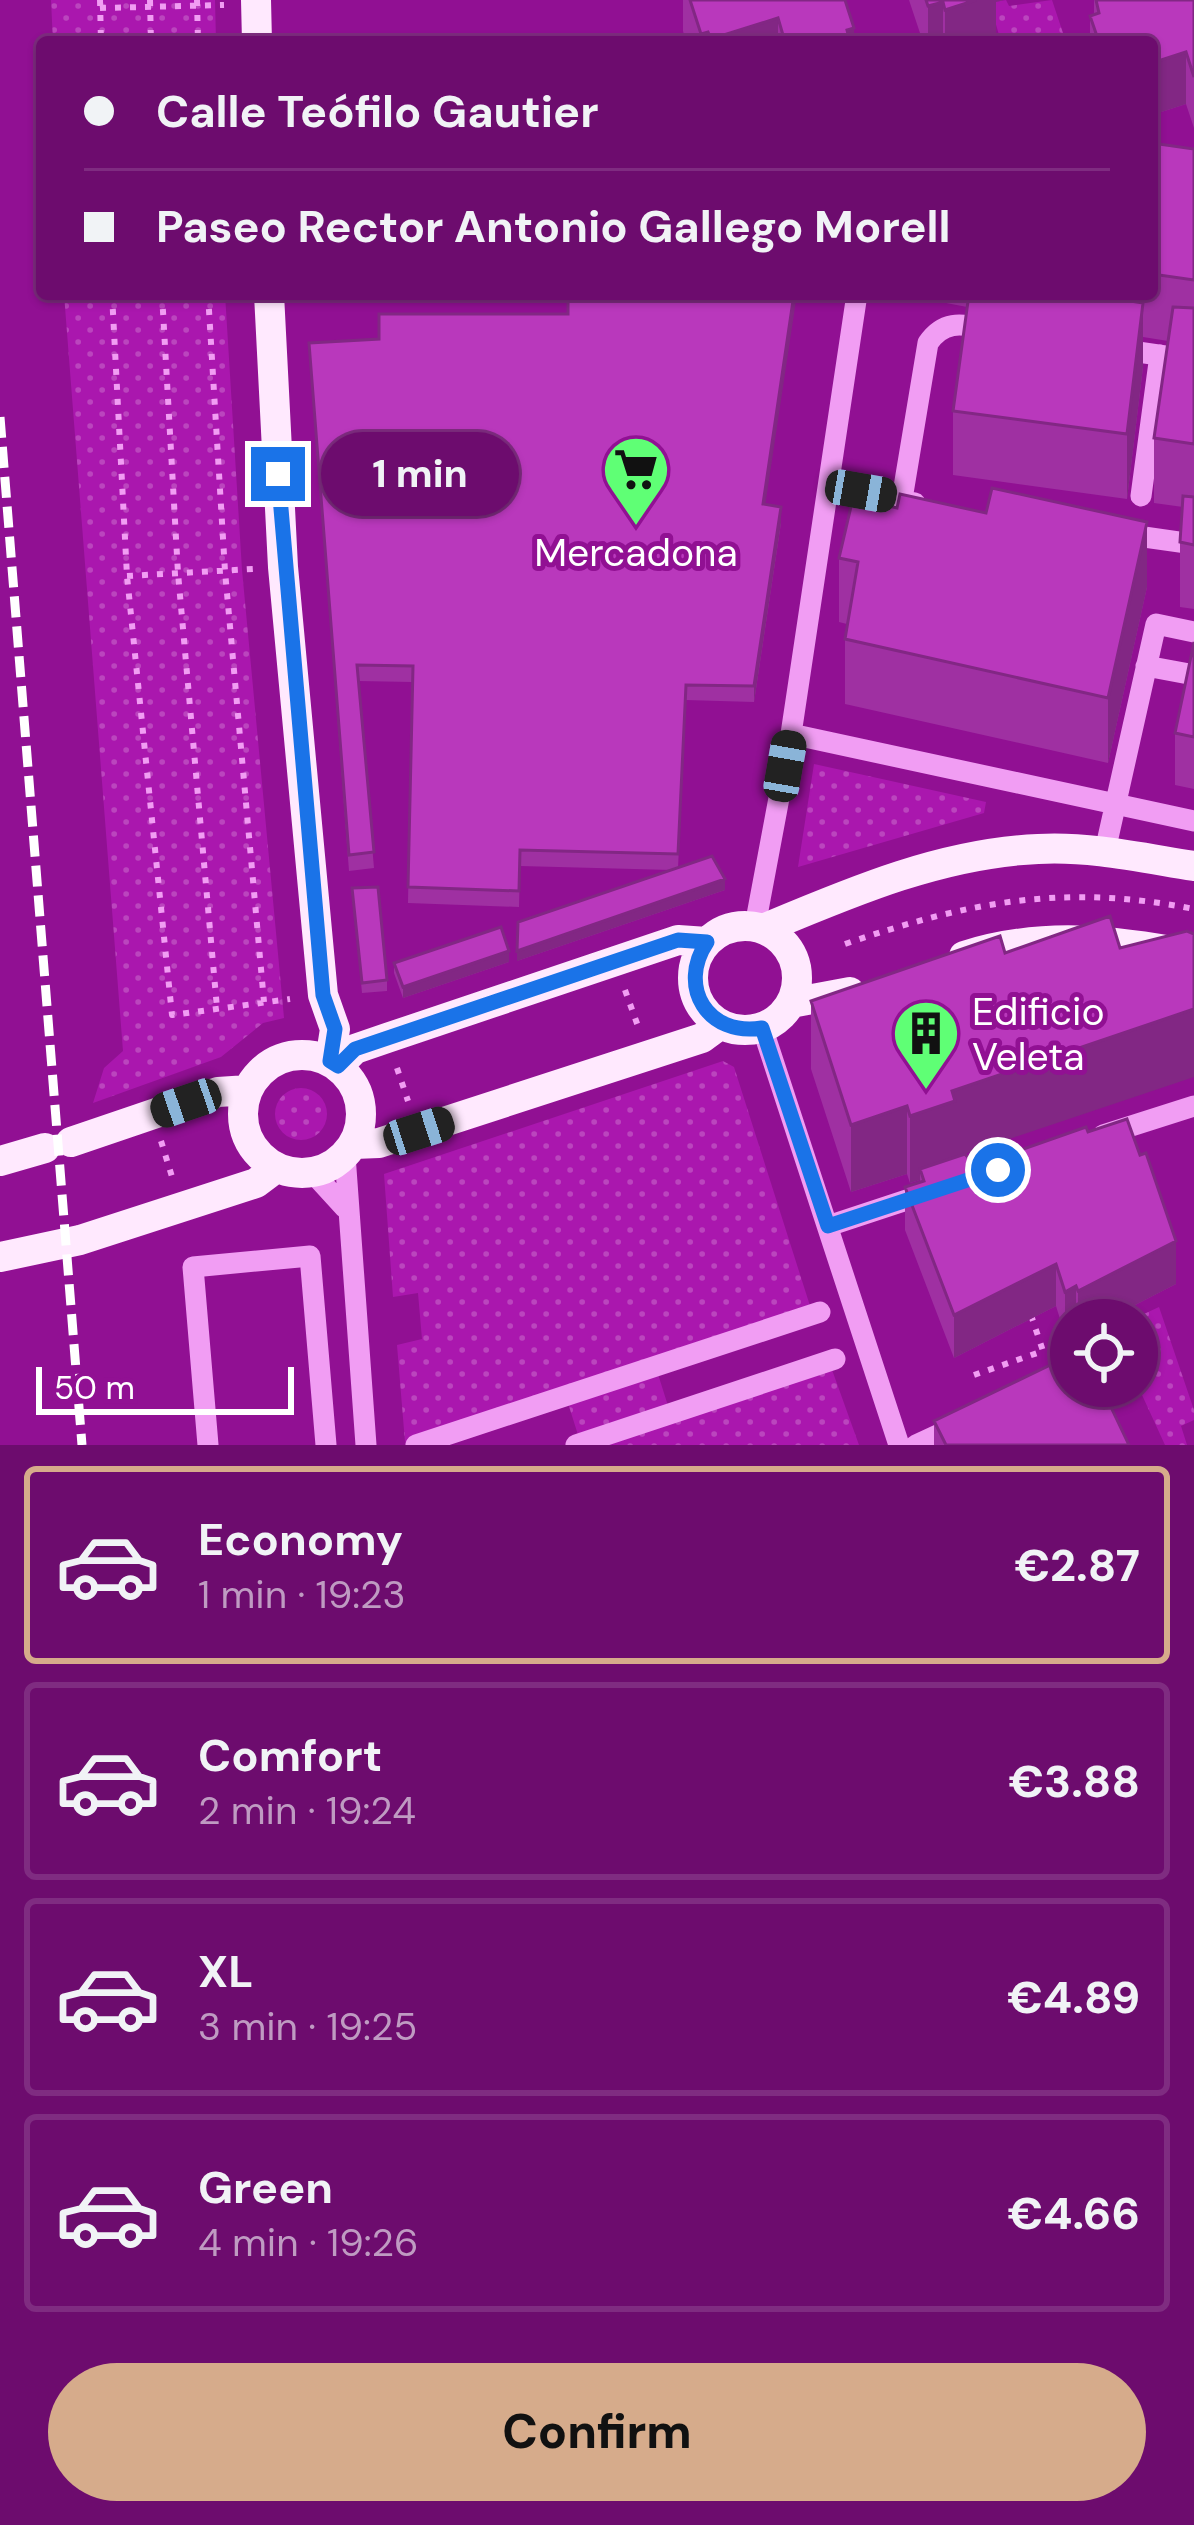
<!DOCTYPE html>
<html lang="en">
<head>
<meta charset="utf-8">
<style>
	:root { --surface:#6d0c6e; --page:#751a76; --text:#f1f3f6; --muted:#bf9bc2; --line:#7f2c81; --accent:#d6ab8b }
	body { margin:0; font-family:"DM Sans",sans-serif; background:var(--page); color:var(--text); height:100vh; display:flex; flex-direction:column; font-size:45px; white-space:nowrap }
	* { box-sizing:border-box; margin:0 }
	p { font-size:39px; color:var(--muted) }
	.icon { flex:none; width:66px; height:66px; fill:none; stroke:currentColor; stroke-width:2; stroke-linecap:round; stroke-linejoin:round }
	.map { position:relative; height:1445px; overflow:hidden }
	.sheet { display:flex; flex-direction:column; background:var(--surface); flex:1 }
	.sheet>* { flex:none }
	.hud { position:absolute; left:36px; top:36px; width:1122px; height:264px; border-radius:12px; box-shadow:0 3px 9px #0004,0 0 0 3px var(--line); display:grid; align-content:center; height:264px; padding:0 48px; background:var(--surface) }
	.fabs { position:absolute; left:1050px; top:1299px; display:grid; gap:24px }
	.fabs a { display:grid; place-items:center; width:108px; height:108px; border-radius:50%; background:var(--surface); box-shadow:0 3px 9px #0004,0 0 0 3px var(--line); font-size:60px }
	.scale { position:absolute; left:36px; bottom:30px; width:258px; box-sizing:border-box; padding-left:12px; border:6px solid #fff; border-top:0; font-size:33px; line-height:42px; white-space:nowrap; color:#fff; -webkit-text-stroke:9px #911093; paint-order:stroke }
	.end { position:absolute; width:54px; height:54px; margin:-27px; border:15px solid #1a73e8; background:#fff; box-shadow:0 0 0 6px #fff }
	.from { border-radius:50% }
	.bubble { position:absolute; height:84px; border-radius:42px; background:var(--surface); box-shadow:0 3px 9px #0004,0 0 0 3px var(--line); font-size:39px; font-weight:800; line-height:84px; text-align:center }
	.car { position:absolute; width:36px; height:72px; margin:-36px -18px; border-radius:15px; box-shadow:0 0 9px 3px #0007; background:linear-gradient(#222 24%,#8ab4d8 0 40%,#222 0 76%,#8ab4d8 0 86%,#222 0) }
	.hud b { display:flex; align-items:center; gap:42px; height:114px; font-size:45px }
	.hud b+b { border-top:3px solid var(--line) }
	.hud i { width:30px; height:30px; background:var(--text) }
	ul { padding:21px 0 0; list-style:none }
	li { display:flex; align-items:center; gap:36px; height:198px; margin:0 24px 18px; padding:0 24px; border:6px solid var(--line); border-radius:12px }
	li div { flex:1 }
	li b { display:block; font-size:45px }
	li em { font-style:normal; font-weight:800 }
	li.on { border-color:var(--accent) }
	li>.icon { width:108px; height:108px; stroke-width:1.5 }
	.primary-button { display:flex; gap:24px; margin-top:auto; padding:24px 48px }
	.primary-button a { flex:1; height:138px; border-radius:72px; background:var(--accent); color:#111; font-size:48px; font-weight:800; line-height:138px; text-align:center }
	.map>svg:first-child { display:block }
	.green { fill:url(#green-dots) }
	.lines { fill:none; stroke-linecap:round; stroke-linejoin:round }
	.path { stroke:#f19df3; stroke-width:6; stroke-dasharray:6 9; stroke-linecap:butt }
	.minor { stroke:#f19df3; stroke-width:21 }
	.major { stroke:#ffe9fe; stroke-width:30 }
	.rail { stroke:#fff; stroke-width:9; stroke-dasharray:21 9; stroke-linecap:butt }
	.wall { fill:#9f30a2 }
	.shaded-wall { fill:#822784 }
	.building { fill:#b938bc; stroke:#822784; stroke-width:3 }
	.route { stroke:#1a73e8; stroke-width:15 }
	.labels { text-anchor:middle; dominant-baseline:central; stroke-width:10; stroke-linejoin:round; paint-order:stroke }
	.poi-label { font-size:39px; fill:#fff; stroke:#911093 }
</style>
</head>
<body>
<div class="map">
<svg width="1194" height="1445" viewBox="0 0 1194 1445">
	<defs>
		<pattern id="green-dots" width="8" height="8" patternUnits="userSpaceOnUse" patternTransform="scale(3)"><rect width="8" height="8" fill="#aa17ae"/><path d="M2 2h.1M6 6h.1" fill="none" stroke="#bb45be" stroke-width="1.8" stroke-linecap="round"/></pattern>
	</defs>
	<rect width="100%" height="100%" fill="#911093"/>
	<!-- green -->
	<path class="green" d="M 51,0 L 215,0 L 216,42 L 53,42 Z
		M 1006,0 L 1009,6 L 1052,0 L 1066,42 L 1001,42 L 990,3 Z
		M 64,294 L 225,294 L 242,570 L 284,1018 L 263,1023 L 221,1057 L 93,1103 L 104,1068 L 123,1051 Z
		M 814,764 L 986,802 L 984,813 L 798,867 Z
		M 723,1061 L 734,1067 L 811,1309 L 405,1442 L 397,1345 L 422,1339 L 418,1293 L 393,1297 L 384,1174 Z
		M275 1114a26 26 0 1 1 52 0a26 26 0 1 1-52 0Z
		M 1159,1307 L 1194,1410 L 1194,1420 L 1181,1426 L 1187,1445 L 1165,1445 L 1137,1384 L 1137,1320 L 1131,1320 Z
		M 831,1367 L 859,1445 L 596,1445 Z
		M 657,1371 L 669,1409 L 579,1438 L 567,1400 Z"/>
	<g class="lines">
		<!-- path -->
		<path class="path" d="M 100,0 L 101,42
			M 150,0 L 151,42
			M 197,0 L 198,42
			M 100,8 L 224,5
			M 112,294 L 127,576 L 172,1015 L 290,999
			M 162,294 L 178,573 L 217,1008
			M 208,294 L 225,571 L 264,1002
			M 127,576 L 253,569
			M 845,944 C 968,902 1064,883 1194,909
			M 625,990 L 639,1029
			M 397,1068 L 408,1101
			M 161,1141 L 173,1180
			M 974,1375 L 1043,1351 L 1030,1312"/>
		<!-- minor -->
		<path class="minor" d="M 1117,349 L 1194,360
			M 829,486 L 915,503
			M 1141,496 L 1160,355
			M 902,499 L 928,343 C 945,318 965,325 992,329
			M 1123,534 L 1194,544
			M 1146,666 L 1194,675
			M 791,734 L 1194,821
			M 1105,851 L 1156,624 L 1194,632
			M 755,926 L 791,734 L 857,294
			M 762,1027 L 899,1445
			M 1103,1135 L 1194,1106
			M 345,1155 L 366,1445
			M 313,1173 L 345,1208
			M 828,1226 L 931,1192
			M 208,1445 L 193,1267 L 310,1256 L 326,1445
			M 416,1445 L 820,1312
			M 576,1445 L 835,1359
			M 916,1445 L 957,1426"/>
		<!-- major -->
		<path class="major" d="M 256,0 L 257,42
			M 269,294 L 283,567 L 323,995 L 335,1029 L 330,1061
			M693 978a52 52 0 1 1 104 0a52 52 0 1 1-104 0Z
			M 763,929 C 851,892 942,853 1038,849 C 1090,846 1143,858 1194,866
			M 964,956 C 1042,931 1115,940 1194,955
			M 791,1003 L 850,992
			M243 1114a59 59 0 1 1 118 0a59 59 0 1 1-118 0Z
			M 338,1066 L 355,1049 L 387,1038 L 678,940 L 707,942
			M 71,1142 L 218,1092 L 248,1090
			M 354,1144 L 379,1143 L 702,1038 L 721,1024
			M 0,1161 L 45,1148
			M 0,1257 L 80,1240 L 256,1183 L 276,1168"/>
		<!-- rail -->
		<path class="rail" d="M 0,417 L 82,1445"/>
	</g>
	<!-- wall -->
	<path class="wall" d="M 683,0 L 845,0 L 854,42 L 686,42 L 683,31 Z
		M 909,0 L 1003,0 L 996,2 L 996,37 L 983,42 L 923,42 Z
		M 1094,0 L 1194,0 L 1194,128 L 1186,104 L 1152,115 L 1152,42 L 1090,42 L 1090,16 L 1094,15 Z
		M 1152,143 L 1194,149 L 1194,609 L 1180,607 L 1180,542 L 1183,507 L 1154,503 L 1154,438 L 1168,341 L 1143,337 L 1143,367 L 1127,499 L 953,475 L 953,411 L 967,307 L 920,298 L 920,294 L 1091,294 L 1113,298 L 1113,294 L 1152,294 Z
		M 309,343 L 765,504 L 781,523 L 754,702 L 686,700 L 678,868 L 725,890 L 517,961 L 672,870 L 520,866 L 519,907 L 408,903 L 412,682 L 358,681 L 374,868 L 349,871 Z
		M 839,558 L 1147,587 L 1108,763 L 845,704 L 845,639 L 847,624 L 839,622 Z
		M 1194,642 L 1194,789 L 1175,785 L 1175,733 Z
		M 352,888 L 387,980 L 387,991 L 362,993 Z
		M 509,962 L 403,998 L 394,973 L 394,963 Z
		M 811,1001 L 955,1157 L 975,1166 L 1088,1132 L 1176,1284 L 1106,1320 L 1071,1320 L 1065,1335 L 1056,1306 L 954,1358 L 905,1230 L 905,1187 L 920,1182 L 920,1180 L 910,1183 L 907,1174 L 851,1192 L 811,1069 Z
		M 934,1421 L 1129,1445 L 934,1445 Z"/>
	<!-- shaded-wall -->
	<path class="shaded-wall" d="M 976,0 L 1003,0 L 996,2 L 996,37 L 983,42 L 945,42 L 945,10 Z
		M 943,2 L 943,42 L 928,42 L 928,6 Z
		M 778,18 L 778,42 L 711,42 L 711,39 Z
		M 854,28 L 854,42 L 838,42 L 847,30 Z
		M 708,32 L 708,42 L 701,42 L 701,34 Z
		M 1186,52 L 1186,104 L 1152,115 L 1152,63 Z
		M 794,294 L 797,294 L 763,520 L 763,504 Z
		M 1143,303 L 1143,367 L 1127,499 L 1127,434 Z
		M 781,507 L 781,523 L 754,702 L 754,686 Z
		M 1147,522 L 1147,587 L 1108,763 L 1108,698 Z
		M 725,879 L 725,890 L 517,961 L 517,951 Z
		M 509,951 L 509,962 L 403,998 L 403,987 Z
		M 1194,1009 L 1194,1077 L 920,1169 L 920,1180 L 910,1183 L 910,1116 L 952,1091 Z
		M 907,1106 L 907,1174 L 851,1192 L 851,1125 Z
		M 1176,1241 L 1176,1284 L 1106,1320 L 1078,1320 L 1078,1291 Z
		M 1056,1264 L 1056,1306 L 954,1358 L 954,1315 Z
		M 1076,1286 L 1076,1320 L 1071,1320 L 1071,1331 L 1065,1335 L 1065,1292 Z"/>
	<!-- building -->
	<path class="building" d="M 690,0 L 845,0 L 854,28 L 847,30 L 849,38 L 838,42 L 785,42 L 778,18 L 711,39 L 708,32 L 701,34 Z
		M 926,0 L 976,0 L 945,10 L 943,2 L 928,6 Z
		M 1096,0 L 1194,0 L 1194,77 L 1186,52 L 1152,63 L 1152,42 L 1099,42 L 1090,16 L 1099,13 Z
		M 1152,143 L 1194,149 L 1194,280 L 1152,274 Z
		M 568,294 L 794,294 L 763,504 L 781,507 L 754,686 L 686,685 L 678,854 L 520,850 L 519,891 L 408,887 L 413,666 L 357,665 L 374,852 L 349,855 L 309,343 L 379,339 L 379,314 L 568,314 Z
		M 969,294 L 1087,294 L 1143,303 L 1127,434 L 953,411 Z
		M 1173,307 L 1194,308 L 1194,444 L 1154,438 Z
		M 992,488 L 1147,522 L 1108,698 L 845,639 L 858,562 L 839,558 L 853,498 L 897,508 L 900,494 L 986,513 Z
		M 1183,496 L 1194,497 L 1194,545 L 1180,542 Z
		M 1194,642 L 1194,737 L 1175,733 Z
		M 712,856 L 725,879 L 517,951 L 518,922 Z
		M 378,887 L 387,980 L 362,983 L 352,888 Z
		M 1110,916 L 1120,948 L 1187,931 L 1194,934 L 1194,1009 L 952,1091 L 955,1101 L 910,1116 L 907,1106 L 851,1125 L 811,1001 L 1000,936 L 1005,953 Z
		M 501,927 L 509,951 L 403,987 L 394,963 Z
		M 1127,1119 L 1140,1155 L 1146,1153 L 1176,1241 L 1078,1291 L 1076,1286 L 1065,1292 L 1056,1264 L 954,1315 L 905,1187 L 924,1181 L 920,1169 L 965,1154 L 975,1166 L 1086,1127 L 1088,1132 Z
		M 1071,1355 L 1071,1386 L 1101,1386 L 1129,1445 L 946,1445 L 934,1421 Z"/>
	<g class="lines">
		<!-- route -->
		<path class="route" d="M 278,474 L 323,995 L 335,1029 L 330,1061 L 338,1066 L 355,1049 L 678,940 L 707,942 C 677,987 708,1037 762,1028 L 828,1226 L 998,1170"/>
	</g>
	<!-- icons -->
	<defs>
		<symbol id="supermarket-pin" viewBox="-11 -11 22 30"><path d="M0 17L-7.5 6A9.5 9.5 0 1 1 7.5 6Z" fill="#5fff75" stroke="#911093"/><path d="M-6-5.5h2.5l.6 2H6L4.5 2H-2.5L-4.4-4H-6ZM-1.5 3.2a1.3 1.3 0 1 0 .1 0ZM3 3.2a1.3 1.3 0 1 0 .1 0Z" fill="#111"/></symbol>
		<symbol id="building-pin" viewBox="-11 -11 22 30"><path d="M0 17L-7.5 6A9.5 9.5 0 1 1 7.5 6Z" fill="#5fff75" stroke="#911093"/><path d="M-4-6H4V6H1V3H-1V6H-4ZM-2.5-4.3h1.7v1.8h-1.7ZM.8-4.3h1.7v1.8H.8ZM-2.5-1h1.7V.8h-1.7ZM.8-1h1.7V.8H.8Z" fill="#111"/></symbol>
	</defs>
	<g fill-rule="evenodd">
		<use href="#supermarket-pin" x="598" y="431" width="76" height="104"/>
		<use href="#building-pin" x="888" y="995" width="76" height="104"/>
	</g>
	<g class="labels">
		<!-- poi labels -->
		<g class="poi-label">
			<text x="636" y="552">Mercadona</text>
			<text x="972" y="1011" text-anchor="start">Edificio<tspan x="972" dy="45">Veleta</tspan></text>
		</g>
	</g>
</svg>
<div class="fabs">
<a><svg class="icon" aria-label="locate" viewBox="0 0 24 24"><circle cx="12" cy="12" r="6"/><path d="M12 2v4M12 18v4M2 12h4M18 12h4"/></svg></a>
</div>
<div class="scale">50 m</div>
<i class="end from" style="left:998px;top:1170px"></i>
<i class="end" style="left:278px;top:474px"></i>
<div class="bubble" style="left:321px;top:432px;width:198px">1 min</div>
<i class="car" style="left:861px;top:491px;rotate:100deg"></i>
<i class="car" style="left:785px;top:766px;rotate:10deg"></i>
<i class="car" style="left:186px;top:1103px;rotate:251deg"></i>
<i class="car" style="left:419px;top:1131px;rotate:72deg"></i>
<div class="hud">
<b><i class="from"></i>Calle Teófilo Gautier</b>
<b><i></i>Paseo Rector Antonio Gallego Morell</b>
</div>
</div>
<section class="sheet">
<ul>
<li class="on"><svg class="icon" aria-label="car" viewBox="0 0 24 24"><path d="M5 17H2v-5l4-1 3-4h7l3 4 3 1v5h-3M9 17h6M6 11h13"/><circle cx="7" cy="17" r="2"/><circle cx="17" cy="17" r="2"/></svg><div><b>Economy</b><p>1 min · 19:23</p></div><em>€2.87</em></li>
<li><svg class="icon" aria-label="car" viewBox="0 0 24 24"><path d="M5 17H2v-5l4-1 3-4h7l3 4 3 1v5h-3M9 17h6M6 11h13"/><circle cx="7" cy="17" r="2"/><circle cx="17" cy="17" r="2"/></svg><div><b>Comfort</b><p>2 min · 19:24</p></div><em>€3.88</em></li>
<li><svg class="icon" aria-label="car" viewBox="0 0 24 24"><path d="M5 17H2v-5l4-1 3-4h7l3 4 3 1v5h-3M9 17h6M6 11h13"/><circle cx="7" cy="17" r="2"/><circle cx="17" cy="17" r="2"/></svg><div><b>XL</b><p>3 min · 19:25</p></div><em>€4.89</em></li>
<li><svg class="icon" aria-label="car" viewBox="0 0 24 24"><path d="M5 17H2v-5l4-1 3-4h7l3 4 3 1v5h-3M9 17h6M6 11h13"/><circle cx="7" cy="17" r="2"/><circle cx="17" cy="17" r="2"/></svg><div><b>Green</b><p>4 min · 19:26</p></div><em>€4.66</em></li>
</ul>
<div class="primary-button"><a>Confirm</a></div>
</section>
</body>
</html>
